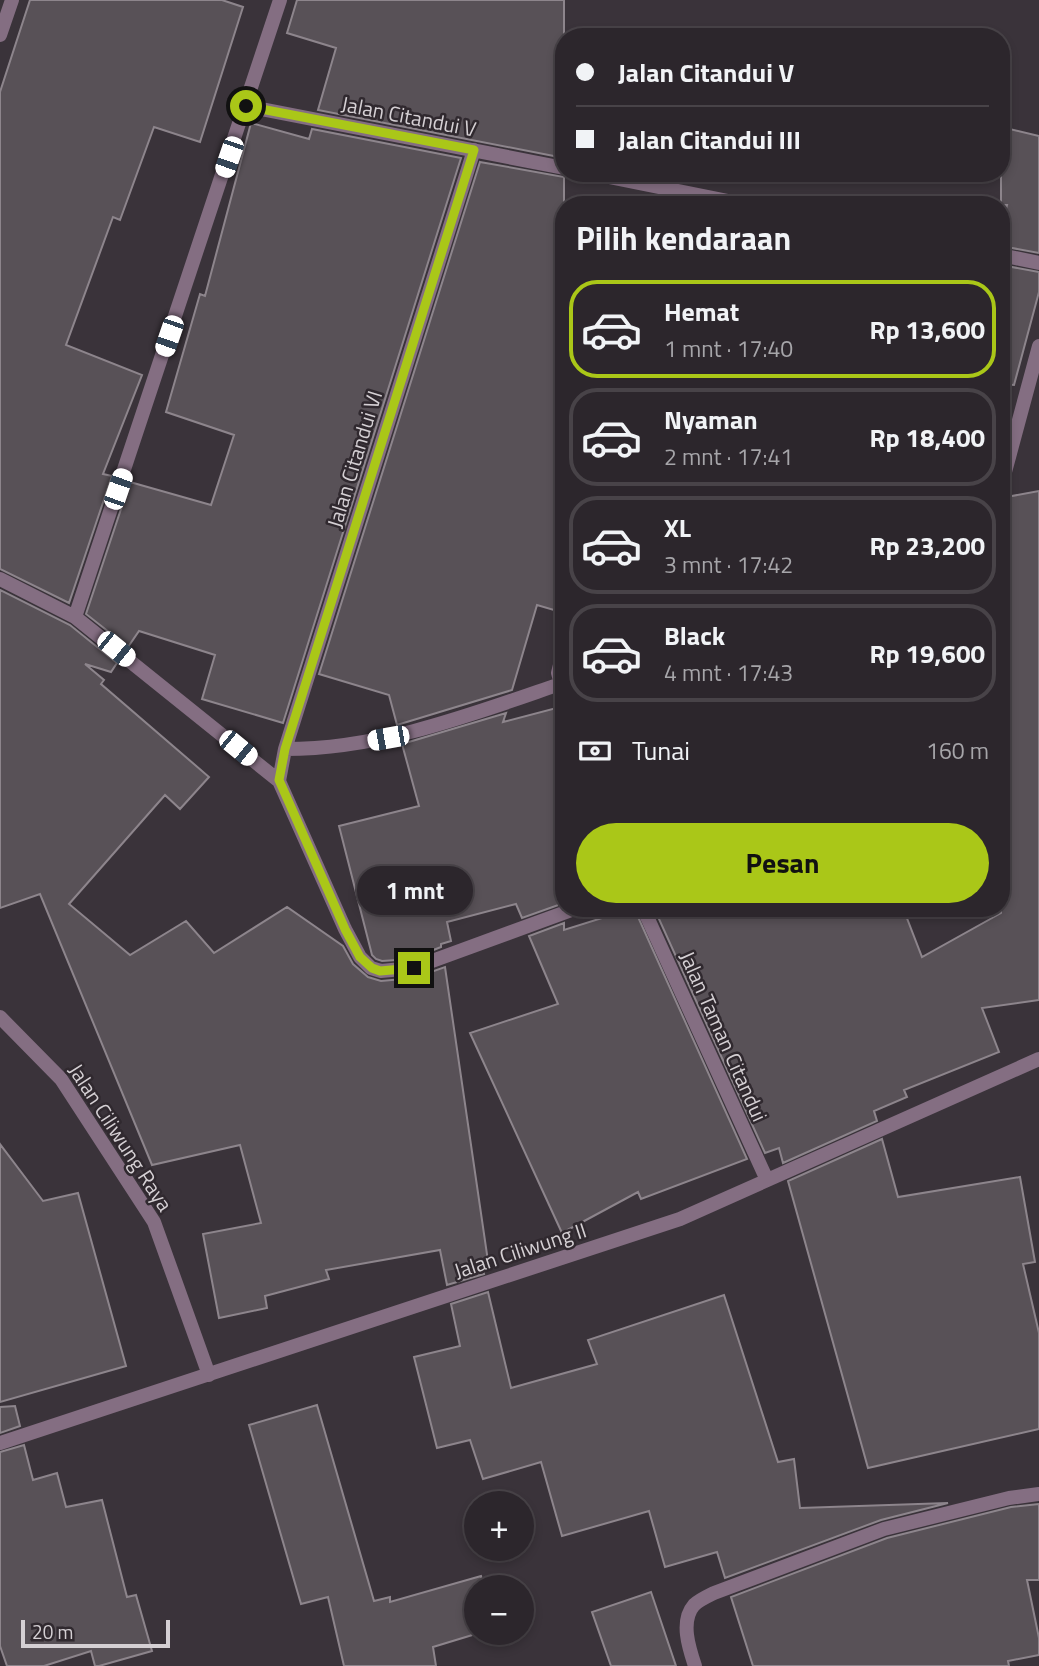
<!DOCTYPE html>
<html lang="id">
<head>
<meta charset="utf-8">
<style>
	:root { --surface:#2c262c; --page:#342e34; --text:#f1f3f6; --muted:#a6a5a9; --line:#484348; --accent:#aac718 }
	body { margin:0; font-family:"Titillium Web",sans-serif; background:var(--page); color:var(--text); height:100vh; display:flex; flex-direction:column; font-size:26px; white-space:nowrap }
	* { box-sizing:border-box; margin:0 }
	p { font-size:23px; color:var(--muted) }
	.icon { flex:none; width:38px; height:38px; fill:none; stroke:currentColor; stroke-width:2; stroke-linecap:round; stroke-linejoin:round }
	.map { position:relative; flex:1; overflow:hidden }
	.details { position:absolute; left:555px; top:196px; width:455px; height:721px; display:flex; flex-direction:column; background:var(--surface); border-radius:28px; box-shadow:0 4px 10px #0003,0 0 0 2px var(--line) }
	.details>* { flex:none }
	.guide { position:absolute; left:555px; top:28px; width:455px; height:154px; border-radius:28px; box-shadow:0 4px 10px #0003,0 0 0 2px var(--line); display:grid; align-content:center; height:154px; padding:0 21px; background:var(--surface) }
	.buttons { position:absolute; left:464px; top:1491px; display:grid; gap:14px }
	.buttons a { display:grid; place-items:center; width:70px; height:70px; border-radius:50%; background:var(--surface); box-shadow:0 4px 10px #0003,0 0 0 2px var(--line); font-size:35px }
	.scale { position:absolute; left:21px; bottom:18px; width:149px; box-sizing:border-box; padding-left:7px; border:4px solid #d5d0d4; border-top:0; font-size:19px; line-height:24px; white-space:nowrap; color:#d5d0d4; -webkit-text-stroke:5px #30292f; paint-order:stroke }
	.end { position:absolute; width:32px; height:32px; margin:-16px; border:9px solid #aac718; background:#111; box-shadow:0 0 0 4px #111 }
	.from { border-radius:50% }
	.bubble { position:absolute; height:49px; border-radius:24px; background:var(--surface); box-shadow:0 4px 10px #0003,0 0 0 2px var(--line); font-size:23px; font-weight:700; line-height:49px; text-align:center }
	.car { position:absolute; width:21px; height:42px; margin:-21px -10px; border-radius:9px; box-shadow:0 0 5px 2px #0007; background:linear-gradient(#fff 24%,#345 0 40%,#fff 0 76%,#345 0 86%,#fff 0) }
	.guide b { display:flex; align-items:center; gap:24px; height:66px; font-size:26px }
	.guide b+b { border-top:2px solid var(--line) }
	.guide i { width:18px; height:18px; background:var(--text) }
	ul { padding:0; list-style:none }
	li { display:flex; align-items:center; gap:21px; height:98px; margin:0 14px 10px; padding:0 7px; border:4px solid var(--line); border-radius:28px }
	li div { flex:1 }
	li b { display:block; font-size:26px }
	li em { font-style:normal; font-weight:700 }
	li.current { border-color:var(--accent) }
	li>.icon { width:63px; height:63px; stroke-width:1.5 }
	h2 { padding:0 21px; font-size:32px; line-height:84px }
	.pay { display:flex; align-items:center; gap:18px; height:77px; padding:0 21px; font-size:26px }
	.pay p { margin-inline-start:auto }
	.cta { display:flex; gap:14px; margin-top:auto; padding:14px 21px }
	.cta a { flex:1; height:80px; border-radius:42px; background:var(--accent); color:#111; font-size:28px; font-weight:700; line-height:80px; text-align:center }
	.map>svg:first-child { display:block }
	.building { fill:#585157; stroke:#8d858c; stroke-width:2 }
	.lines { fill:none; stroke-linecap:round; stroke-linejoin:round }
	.minor { stroke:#846e82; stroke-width:14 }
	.route { stroke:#aac718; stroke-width:9 }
	.labels { text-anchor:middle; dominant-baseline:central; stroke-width:5; stroke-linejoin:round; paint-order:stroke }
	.street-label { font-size:21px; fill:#d5d0d4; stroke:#30292f }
</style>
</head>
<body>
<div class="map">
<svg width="1039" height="1666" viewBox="0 0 1039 1666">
	<rect width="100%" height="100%" fill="#3a333a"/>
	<!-- building -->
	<path class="building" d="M 30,0 L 222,0 L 243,7 L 200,142 L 154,127 L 120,220 L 113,217 L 66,345 L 142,375 L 103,474 L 112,476 L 69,603 L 0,569 L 0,92 Z
		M 297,0 L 564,0 L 564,158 L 318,110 L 336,48 L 287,33 Z
		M 251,123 L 309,139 L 312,129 L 461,158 L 283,723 L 202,699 L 215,655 L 139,631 L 128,647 L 86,614 L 130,482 L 211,505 L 234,435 L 166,412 L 200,294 L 205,296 Z
		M 1001,127 L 1039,136 L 1039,253 L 1001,246 L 1001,230 L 1007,205 L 1001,205 Z
		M 480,162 L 564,177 L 564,613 L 537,605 L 512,690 L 397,725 L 389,695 L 319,674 Z
		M 1001,265 L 1039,272 L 1039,292 L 1014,385 L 1001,384 Z
		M 1039,491 L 1039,1000 L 982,1008 L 999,1052 L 904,1090 L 907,1097 L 874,1111 L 877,1121 L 783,1163 L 779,1148 L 765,1153 L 654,908 L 903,908 L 922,957 L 1001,913 L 1001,498 Z
		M 0,590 L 70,625 L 117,663 L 111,672 L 85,664 L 104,680 L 101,684 L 209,777 L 180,809 L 165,795 L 69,904 L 130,955 L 186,921 L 214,953 L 287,907 L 343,946 L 353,964 L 368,977 L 381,981 L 414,978 L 445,967 L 489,1268 L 483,1270 L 484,1274 L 447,1285 L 440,1250 L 326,1270 L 329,1279 L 265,1296 L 267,1308 L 219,1318 L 203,1234 L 261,1223 L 240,1145 L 152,1165 L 40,894 L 0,908 Z
		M 564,706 L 564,903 L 522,918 L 516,904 L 447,922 L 451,941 L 441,944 L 441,947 L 411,959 L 382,961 L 376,959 L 372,955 L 339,826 L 419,806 L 402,744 L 506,713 L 503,722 Z
		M 634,908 L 747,1159 L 641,1199 L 638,1192 L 562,1233 L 470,1033 L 558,1004 L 529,936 L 564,923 L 564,930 Z
		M 882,1139 L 898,1197 L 1020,1177 L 1035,1262 L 1023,1264 L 1039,1333 L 1039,1429 L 868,1468 L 788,1181 Z
		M 0,1144 L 43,1201 L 78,1193 L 126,1366 L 0,1402 Z
		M 488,1292 L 511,1388 L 597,1364 L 588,1340 L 724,1295 L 778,1462 L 794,1459 L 800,1508 L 948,1503 L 881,1520 L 725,1578 L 717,1552 L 665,1567 L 649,1511 L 562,1536 L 541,1462 L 483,1479 L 470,1440 L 437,1448 L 414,1357 L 460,1346 L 451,1304 Z
		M 317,1405 L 374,1601 L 390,1597 L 390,1602 L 481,1576 L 484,1587 L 476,1587 L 476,1633 L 479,1633 L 433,1647 L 436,1666 L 344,1666 L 328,1597 L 301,1604 L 249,1425 Z
		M 15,1406 L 20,1426 L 0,1433 L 0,1407 Z
		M 24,1445 L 33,1480 L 57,1473 L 66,1507 L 102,1500 L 127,1597 L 136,1595 L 152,1651 L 99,1666 L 95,1666 L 91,1651 L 44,1666 L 7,1666 L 0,1646 L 0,1452 Z
		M 1039,1504 L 1039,1580 L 1027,1580 L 1039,1638 L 1039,1655 L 1008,1661 L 1009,1666 L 753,1666 L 731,1597 L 887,1538 L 1011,1507 Z
		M 651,1592 L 676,1666 L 611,1666 L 592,1612 Z"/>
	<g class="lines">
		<!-- minor -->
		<path class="minor" d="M 0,35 L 12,0
			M 246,106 L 564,168
			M 589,173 L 748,205
			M 1001,255 L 1039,263
			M 1001,477 L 1005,472 L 1039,346
			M 0,579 L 75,617 L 279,781 L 345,929 L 360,957 L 371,968 L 381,971 L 413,968 L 577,908
			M 75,617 L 280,0
			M 563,691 L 558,673 L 564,649
			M 285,749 C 381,749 470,715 560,684
			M 279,781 L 285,749 L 474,150
			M 643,908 L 767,1180
			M 0,1017 L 61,1079 L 154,1222 L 209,1375
			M 0,1443 L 680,1219 L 1039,1059
			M 695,1666 C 689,1648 680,1621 694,1605 C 699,1600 708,1596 714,1593 L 884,1529 L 1009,1498 L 1039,1494"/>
	</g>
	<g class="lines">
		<!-- route -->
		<path class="route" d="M 246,106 L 474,150 L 285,749 L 279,780 L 345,929 L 360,957 L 372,968 L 380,971 L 414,968"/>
	</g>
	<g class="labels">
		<!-- street labels -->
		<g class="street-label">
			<text transform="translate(409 116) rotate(11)">Jalan Citandui V</text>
			<text transform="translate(354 459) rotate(-73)">Jalan Citandui VI</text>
			<text transform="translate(724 1036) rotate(66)">Jalan Taman Citandui</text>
			<text transform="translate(121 1137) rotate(57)">Jalan Ciliwung Raya</text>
			<text transform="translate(520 1250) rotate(-18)">Jalan Ciliwung II</text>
		</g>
	</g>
</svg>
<div class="buttons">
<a>+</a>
<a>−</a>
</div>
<div class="scale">20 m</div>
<i class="end from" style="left:246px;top:106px"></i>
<i class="end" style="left:414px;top:968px"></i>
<div class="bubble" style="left:357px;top:866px;width:116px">1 mnt</div>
<i class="car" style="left:229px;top:157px;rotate:199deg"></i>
<i class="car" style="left:169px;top:336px;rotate:199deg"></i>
<i class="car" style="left:118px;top:489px;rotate:19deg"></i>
<i class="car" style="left:116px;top:649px;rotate:129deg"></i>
<i class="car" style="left:388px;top:738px;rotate:260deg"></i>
<i class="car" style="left:238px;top:748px;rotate:129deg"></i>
<div class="guide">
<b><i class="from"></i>Jalan Citandui V</b>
<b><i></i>Jalan Citandui III</b>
</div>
<section class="details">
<h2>Pilih kendaraan</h2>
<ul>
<li class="current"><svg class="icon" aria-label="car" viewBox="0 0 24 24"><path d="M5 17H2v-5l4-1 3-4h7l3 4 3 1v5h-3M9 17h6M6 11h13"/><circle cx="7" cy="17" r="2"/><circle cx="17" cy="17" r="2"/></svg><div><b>Hemat</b><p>1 mnt · 17:40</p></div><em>Rp 13,600</em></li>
<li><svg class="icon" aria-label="car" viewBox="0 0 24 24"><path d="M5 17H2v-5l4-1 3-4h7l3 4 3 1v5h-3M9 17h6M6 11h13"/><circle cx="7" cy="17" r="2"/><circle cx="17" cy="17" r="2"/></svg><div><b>Nyaman</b><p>2 mnt · 17:41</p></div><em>Rp 18,400</em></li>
<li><svg class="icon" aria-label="car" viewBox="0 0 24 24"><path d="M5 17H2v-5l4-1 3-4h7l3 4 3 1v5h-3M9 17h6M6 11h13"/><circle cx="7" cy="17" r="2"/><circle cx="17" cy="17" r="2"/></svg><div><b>XL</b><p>3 mnt · 17:42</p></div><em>Rp 23,200</em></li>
<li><svg class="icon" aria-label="car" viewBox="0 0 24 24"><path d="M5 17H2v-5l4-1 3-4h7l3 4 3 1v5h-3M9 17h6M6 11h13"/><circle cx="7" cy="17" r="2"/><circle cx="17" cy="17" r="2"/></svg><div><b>Black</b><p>4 mnt · 17:43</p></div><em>Rp 19,600</em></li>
</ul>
<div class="pay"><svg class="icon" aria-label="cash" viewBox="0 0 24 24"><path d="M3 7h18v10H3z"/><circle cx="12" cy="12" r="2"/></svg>Tunai<p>160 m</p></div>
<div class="cta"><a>Pesan</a></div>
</section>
</div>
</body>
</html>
